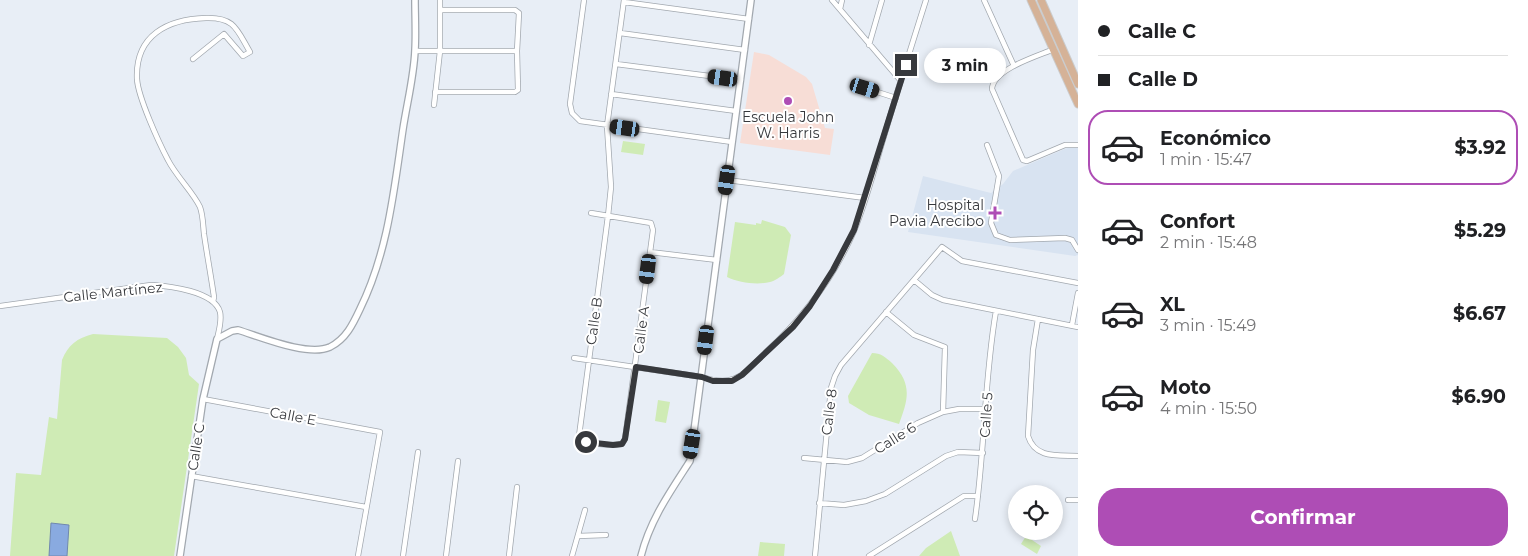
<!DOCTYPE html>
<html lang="es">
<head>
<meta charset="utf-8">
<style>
	:root { --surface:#fff; --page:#f2f2f2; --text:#202124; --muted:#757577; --line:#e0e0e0; --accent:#ae4db5 }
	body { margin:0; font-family:Montserrat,sans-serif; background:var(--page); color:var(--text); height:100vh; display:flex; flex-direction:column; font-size:19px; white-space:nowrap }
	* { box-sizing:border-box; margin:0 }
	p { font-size:16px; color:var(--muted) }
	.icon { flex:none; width:28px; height:28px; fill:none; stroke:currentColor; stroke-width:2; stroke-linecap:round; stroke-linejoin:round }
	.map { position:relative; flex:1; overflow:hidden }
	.details { display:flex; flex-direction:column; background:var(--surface); width:450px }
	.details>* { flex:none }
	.top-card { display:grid; align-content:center; height:110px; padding:0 20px; background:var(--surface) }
	.buttons { position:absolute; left:1008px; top:485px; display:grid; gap:10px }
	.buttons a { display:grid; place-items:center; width:55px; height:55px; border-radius:50%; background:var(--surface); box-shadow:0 2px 8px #0003; font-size:25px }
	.end { position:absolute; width:22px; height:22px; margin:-11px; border:6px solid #37393d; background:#fff; box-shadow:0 0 0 2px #fff }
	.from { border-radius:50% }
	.bubble { position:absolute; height:35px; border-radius:18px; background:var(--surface); box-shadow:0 2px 8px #0003; font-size:16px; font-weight:700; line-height:35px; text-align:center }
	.car { position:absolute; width:15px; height:30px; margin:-15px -8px; border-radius:6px; box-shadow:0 0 4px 1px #0007; background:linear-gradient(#222 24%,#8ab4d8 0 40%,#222 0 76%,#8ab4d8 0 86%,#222 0) }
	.top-card b { display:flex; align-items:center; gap:18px; height:48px; font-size:19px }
	.top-card b+b { border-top:1px solid var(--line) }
	.top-card i { width:12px; height:12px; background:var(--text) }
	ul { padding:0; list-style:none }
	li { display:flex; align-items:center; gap:15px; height:75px; margin:0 10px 8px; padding:0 10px; border:2px solid transparent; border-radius:20px }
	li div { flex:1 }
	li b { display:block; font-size:19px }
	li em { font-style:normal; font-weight:700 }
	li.selected { border-color:var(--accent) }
	li>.icon { width:45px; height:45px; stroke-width:1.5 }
	.primary-button { display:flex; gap:10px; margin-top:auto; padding:10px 20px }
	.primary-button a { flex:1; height:58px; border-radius:20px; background:var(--accent); color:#fff; font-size:20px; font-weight:700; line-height:58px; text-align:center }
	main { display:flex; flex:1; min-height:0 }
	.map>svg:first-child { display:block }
	.built { fill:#d8e3f1 }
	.education { fill:#f7ddd6 }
	.green { fill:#cfebb5 }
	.water { fill:#89aae0; stroke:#7088af }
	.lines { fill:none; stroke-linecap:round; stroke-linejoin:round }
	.minor-casing { stroke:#a2a8af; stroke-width:6 }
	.tertiary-casing { stroke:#a2a8af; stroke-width:8 }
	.primary-casing { stroke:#cbcccd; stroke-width:9 }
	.minor { stroke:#fff; stroke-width:4.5 }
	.tertiary { stroke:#fff; stroke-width:5.5 }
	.primary { stroke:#d5b297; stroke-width:7 }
	.route { stroke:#37393d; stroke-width:6 }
	.poi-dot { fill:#ae4db5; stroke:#fff; stroke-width:2 }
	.labels { text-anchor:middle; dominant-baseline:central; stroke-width:4; stroke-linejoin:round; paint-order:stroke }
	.poi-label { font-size:14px; fill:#37393d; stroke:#fff }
	.street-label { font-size:14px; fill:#37393d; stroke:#fff }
</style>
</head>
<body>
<main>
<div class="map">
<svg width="1078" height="556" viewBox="0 0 1078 556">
	<rect width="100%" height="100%" fill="#e8eef6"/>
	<!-- built -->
	<path class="built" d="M 1078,146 L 1078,255 L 1075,256 L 908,232 L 923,176 L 991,193 L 1003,184 L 1013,171 L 1067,148 Z"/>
	<!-- education -->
	<path class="education" d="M 754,52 L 769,55 L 806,77 L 812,84 L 825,128 L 834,129 L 830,155 L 740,143 Z"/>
	<!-- green -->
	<path class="green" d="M 623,141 L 645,144 L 643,155 L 621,152 Z
		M 762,220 L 785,227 L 791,235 L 784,274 C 780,277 775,281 770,282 C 758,285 739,283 727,277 L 735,222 L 756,225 L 756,223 L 761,224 Z
		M 93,334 L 167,338 L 178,347 L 186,358 L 189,375 L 199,384 L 174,556 L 10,556 L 16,473 L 41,475 L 49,417 L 57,419 L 62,360 C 68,345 77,338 93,334 Z
		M 872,353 C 881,353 885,357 892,363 C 913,384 908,400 899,424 L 869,415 L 849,403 L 848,396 Z
		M 658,400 L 670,402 L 666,423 L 655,421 Z
		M 951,531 L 960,556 L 919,556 L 926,548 Z
		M 1026,536 L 1041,546 L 1037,554 L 1021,544 Z
		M 760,542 L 785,544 L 784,556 L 758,556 Z"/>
	<!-- water -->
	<path class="water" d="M 51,523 L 69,525 L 67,556 L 49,556 Z"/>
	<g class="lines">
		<defs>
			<path id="minor" d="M 584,0 L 570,104 L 572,113 L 580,121 L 732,142
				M 832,0 L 901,81
				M 984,0 L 1014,66
				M 624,2 L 749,19
				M 840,9 L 842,0
				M 620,33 L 745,50
				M 869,45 L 882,0
				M 1054,49 C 1038,56 993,69 992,89 L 1023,160 L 1027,161 L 1065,145 L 1078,145
				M 415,51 L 517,51
				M 193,59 L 224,34 L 243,56 L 250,52 C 237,30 235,17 206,18 C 168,19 135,35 137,79 C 138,97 159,143 168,160 C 176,176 193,192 200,207 C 203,215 203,225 204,234 C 207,255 211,276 214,297 L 213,302
				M 616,64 L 741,80
				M 865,88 L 896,98
				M 435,92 L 515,92 L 518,90 L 517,51 L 519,13 L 515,10 L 440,10
				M 611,94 L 736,111
				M 434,105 L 440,51 L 440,0
				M 987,145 L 999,176 L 991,223 L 996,235 L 1010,240 L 1065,238 L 1072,240 L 1078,250
				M 727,180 L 865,198
				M 591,213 L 651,223 L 653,230 L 625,439 L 622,444 C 608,446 590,445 579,436 L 608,216 L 611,187 L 607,126 L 624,0
				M 650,252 L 717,260
				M 914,280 L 932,295 L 943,300 L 1078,327
				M 0,306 L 151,285 C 169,286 214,291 220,312 C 222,321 219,330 217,339
				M 886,312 L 914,335 L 945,347 L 943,412
				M 1038,319 L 1033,350 L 1028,436 C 1035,459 1058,455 1078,456
				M 1072,325 L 1078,293
				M 574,358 L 702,377 C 736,388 743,374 766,352 C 803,318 834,277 854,231 C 867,200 875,166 885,133 C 898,89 912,44 926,0
				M 203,399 L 380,432 L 358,556
				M 804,458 L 847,462 L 862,458 L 918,423 L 943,412 L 959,409 L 986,409
				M 191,476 L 366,507
				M 1068,500 L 1078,500
				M 819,503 L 844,505 L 866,501 L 885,494 L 946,456 L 958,452 L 983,453
				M 975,519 C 985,450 984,380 996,311
				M 578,536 L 606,535
				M 403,556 L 418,452
				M 446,556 L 458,461
				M 509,556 L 517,487
				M 572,556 L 585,510
				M 815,556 L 831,388 L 835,376 L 841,365 L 942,247 L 962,261 L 1078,283
				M 869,556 L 964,496 L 978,496"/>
			<path id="tertiary" d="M 180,556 L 203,399 L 217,339 L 232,331 L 238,330 C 261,337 308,357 330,347 C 346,339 353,324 360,309 C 388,252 394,190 403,129 C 407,103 414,76 415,50 C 416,33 415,16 415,0
				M 641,556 C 650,520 670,492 690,461 L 751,0"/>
			<path id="primary" d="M 1031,0 L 1078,104
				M 1041,0 L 1078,84"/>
		</defs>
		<!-- minor casing -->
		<use href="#minor" class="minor-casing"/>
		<!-- tertiary casing -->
		<use href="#tertiary" class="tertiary-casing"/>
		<!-- primary casing -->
		<use href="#primary" class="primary-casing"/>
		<!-- minor -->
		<use href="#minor" class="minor"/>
		<!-- tertiary -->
		<use href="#tertiary" class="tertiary"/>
		<!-- primary -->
		<use href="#primary" class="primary"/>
	</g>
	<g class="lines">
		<!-- route -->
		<path class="route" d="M 586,442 L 613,445 L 622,444 L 625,439 L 636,367 L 702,377 L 713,381 L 732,381 L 742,375 L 793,327 L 810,306 L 833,270 L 854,230 L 906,65"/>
	</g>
	<!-- markers -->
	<g class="poi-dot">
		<circle cx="788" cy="101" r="5"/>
		<path d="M992.5 205.5h5v5h5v5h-5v5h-5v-5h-5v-5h5z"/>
	</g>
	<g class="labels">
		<!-- poi labels -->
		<g class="poi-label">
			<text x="788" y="117">Escuela John<tspan x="788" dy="16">W. Harris</tspan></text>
			<text x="984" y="205" text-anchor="end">Hospital<tspan x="984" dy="16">Pavia Arecibo</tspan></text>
		</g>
		<!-- street labels -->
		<g class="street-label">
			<text transform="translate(113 292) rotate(-6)">Calle Martínez</text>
			<text transform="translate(594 321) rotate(-82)">Calle B</text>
			<text transform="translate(641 330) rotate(-83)">Calle A</text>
			<text transform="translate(829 412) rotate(-83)">Calle 8</text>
			<text transform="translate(986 415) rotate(-86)">Calle 5</text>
			<text transform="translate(293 416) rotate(11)">Calle E</text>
			<text transform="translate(895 438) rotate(-32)">Calle 6</text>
			<text transform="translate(196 447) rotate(-81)">Calle C</text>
		</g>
	</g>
</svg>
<div class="buttons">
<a><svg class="icon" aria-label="locate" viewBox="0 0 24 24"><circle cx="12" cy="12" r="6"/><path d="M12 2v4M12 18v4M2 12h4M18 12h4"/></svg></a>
</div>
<i class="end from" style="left:586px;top:442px"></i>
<i class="end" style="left:906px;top:65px"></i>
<div class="bubble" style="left:924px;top:48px;width:82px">3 min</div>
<i class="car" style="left:723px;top:78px;rotate:278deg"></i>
<i class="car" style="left:865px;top:88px;rotate:107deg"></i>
<i class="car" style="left:625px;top:128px;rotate:278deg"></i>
<i class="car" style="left:727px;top:180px;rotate:188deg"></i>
<i class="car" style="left:648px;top:269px;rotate:187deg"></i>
<i class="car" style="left:706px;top:340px;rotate:187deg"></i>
<i class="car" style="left:692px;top:444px;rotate:189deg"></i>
</div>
<section class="details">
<div class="top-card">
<b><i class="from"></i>Calle C</b>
<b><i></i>Calle D</b>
</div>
<ul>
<li class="selected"><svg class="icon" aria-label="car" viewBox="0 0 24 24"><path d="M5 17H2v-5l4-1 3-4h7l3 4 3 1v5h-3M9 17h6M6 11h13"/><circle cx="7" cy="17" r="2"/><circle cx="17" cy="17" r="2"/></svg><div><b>Económico</b><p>1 min · 15:47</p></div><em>$3.92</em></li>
<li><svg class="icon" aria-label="car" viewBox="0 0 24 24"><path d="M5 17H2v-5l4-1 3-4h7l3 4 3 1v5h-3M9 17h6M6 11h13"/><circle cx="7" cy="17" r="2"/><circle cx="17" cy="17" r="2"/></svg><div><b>Confort</b><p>2 min · 15:48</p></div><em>$5.29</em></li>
<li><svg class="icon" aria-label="car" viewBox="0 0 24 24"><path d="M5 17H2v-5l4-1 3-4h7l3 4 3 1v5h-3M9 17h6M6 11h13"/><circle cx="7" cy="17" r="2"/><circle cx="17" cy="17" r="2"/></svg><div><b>XL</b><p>3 min · 15:49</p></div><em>$6.67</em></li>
<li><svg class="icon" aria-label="car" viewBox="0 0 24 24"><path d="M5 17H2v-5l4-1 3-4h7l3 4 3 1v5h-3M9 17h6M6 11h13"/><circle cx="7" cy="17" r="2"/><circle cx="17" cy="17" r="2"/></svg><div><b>Moto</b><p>4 min · 15:50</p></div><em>$6.90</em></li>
</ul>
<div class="primary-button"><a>Confirmar</a></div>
</section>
</main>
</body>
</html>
